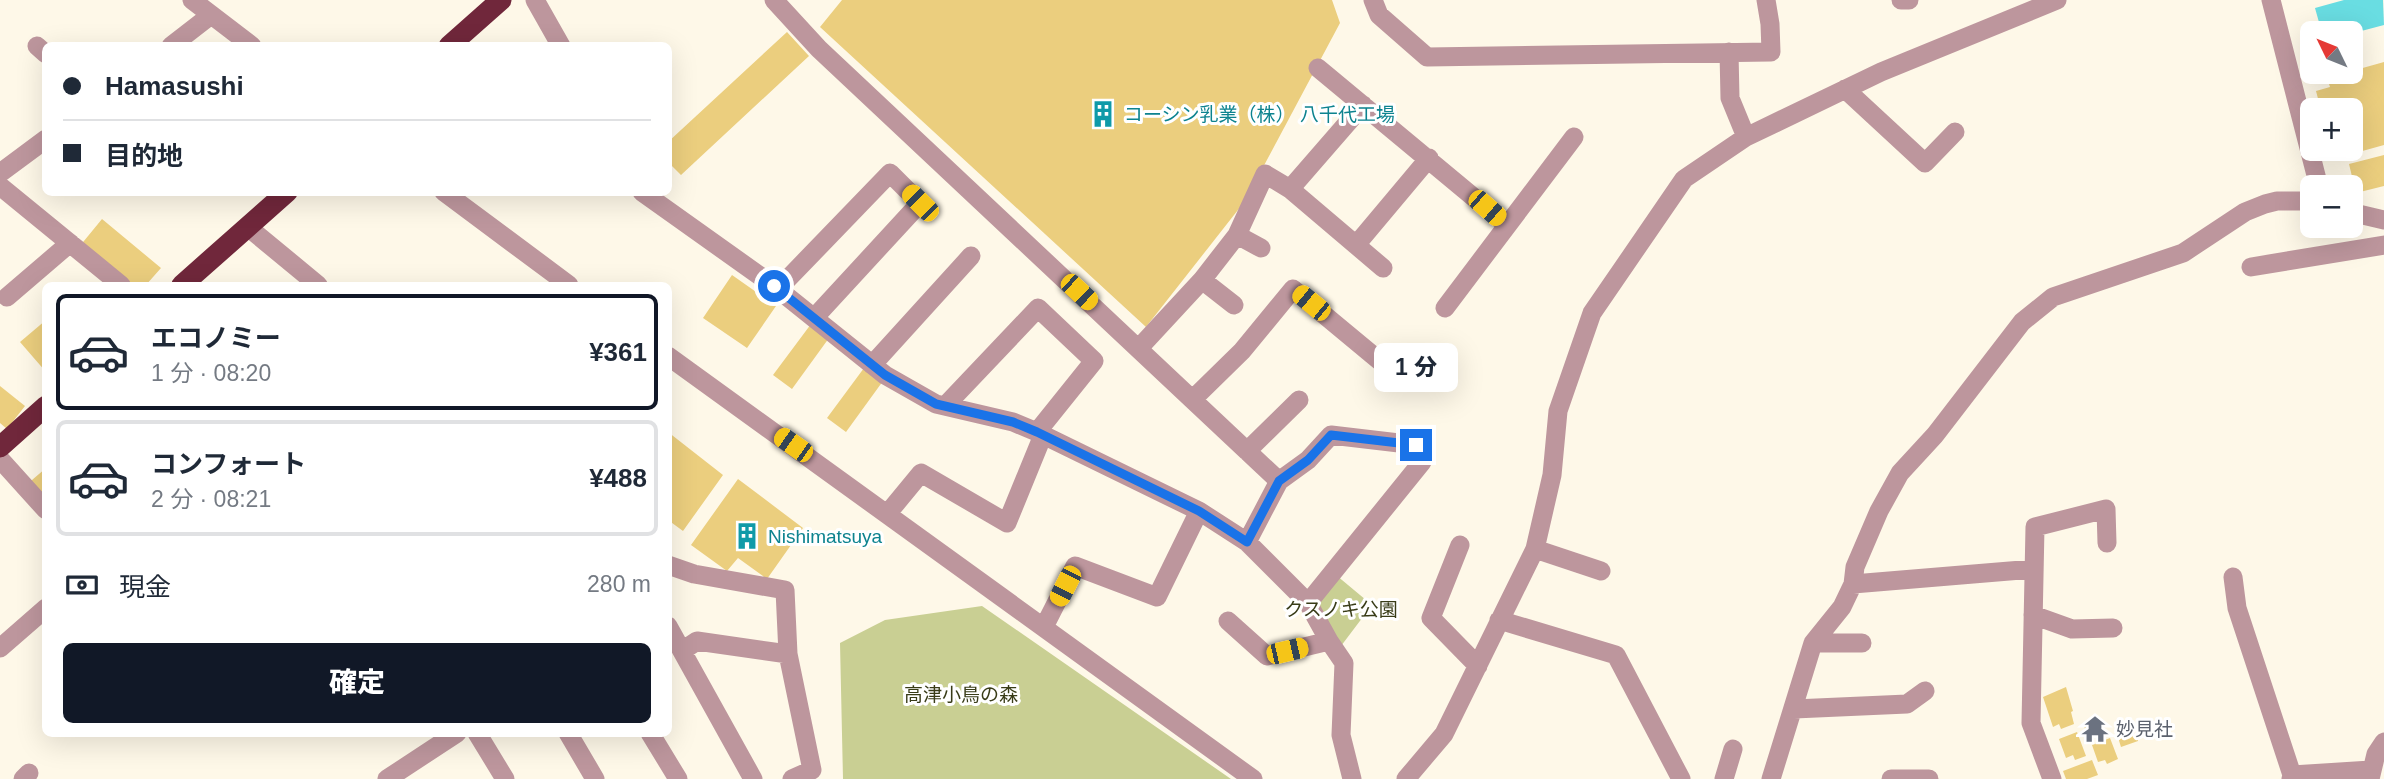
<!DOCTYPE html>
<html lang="ja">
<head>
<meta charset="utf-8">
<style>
	:root { --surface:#fff; --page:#f6f6f7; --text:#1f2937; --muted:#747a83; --line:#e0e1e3; --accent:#111827 }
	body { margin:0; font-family:Arial,"Noto Sans JP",sans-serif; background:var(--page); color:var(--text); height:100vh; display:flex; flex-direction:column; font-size:26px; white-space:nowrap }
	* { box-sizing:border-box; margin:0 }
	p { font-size:23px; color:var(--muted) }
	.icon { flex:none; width:38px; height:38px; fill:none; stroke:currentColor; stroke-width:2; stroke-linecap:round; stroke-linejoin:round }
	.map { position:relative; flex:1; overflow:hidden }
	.side { position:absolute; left:42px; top:282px; width:630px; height:455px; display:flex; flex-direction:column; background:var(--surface); border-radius:10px; box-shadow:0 7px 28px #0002 }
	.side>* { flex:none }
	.top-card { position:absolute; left:42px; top:42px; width:630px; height:154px; border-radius:10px; box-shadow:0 7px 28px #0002; display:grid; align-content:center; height:154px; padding:0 21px; background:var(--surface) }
	.needle { width:46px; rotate:313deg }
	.tools { position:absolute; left:2300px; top:21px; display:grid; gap:14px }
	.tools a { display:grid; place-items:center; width:63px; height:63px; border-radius:10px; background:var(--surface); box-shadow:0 7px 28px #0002; font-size:35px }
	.end { position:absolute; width:32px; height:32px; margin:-16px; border:9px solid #1a73e8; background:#fff; box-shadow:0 0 0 4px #fff }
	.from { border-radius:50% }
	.bubble { position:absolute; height:49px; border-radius:10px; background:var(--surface); box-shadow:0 7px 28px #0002; font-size:23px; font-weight:800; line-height:49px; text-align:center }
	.car { position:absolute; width:21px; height:42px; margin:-21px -10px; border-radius:9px; box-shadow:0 0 5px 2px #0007; background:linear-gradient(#f5c518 24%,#345 0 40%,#f5c518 0 76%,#345 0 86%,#f5c518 0) }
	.top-card b { display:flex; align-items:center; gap:24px; height:66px; font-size:26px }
	.top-card b+b { border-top:2px solid var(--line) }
	.top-card i { width:18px; height:18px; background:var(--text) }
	ul { padding:12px 0 0; list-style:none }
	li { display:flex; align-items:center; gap:21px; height:116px; margin:0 14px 10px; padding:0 7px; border:4px solid var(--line); border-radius:10px }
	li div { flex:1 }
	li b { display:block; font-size:26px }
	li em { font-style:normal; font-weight:800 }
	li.current { border-color:var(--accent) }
	li>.icon { width:63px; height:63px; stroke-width:1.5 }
	.pay { display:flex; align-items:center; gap:18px; height:77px; padding:0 21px; font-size:26px }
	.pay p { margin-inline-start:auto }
	.action { display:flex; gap:14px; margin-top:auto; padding:14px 21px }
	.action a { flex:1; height:80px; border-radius:10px; background:var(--accent); color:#fff; font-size:28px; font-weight:800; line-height:80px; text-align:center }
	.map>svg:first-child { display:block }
	.green { fill:#c9cf93 }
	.water { fill:#69dde2 }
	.building { fill:#ebce7e }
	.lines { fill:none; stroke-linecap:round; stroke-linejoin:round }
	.minor { stroke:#bd969d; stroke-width:19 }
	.highway { stroke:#70273b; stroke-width:21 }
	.route { stroke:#1a73e8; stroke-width:9 }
	.labels { text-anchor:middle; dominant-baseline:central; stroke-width:6; stroke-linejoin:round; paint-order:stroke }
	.culture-label { font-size:19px; fill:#0d838f; stroke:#fff; text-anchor:start }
	.park-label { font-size:19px; fill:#393c18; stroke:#fff }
	.worship-label { font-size:19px; fill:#5b616d; stroke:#fff; text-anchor:start }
</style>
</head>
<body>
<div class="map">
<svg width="2384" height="779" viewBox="0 0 2384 779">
	<rect width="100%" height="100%" fill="#fef8e8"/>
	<!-- green -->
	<path class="green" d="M 1336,575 L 1372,605 L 1341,646 L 1312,604 Z
		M 982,606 L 1231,779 L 843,779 L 840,643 L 885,620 Z"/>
	<!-- water -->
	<path class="water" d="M 2344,0 L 2383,0 L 2384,25 L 2350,34 L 2322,33 L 2315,8 Z"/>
	<!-- building -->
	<path class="building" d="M 842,0 L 1332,0 L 1340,23 L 1245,201 L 1146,327 L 820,27 Z
		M 787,32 L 809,56 L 681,175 L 668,162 L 668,142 Z
		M 2384,62 L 2384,145 L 2348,155 L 2346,149 L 2350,149 L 2350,110 L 2321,110 L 2316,91 L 2330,87 L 2327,78 Z
		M 2384,155 L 2384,186 L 2356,193 L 2349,164 Z
		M 102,219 L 161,268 L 146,285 L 125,285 L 79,247 Z
		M 732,275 L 776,306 L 747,348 L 703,318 Z
		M 46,320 L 46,372 L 20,342 Z
		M 811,324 L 829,338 L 792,389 L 773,375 Z
		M 864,368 L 883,381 L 846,432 L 827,418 Z
		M 0,386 L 25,406 L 7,429 L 0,423 Z
		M 668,432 L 723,475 L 683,531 L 668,520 Z
		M 46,468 L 46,509 L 25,486 Z
		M 738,479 L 803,528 L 767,579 L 738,558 L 727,571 L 691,545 Z
		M 2066,687 L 2073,711 L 2071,712 L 2074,724 L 2061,729 L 2059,724 L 2053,727 L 2043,697 Z
		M 2098,719 L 2105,731 L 2091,739 L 2084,727 Z
		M 2132,725 L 2138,741 L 2121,747 L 2116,731 Z
		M 2077,732 L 2086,756 L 2075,760 L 2073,755 L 2066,758 L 2059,739 Z
		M 2110,738 L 2118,759 L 2107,764 L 2105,760 L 2098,762 L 2092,745 Z
		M 2092,760 L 2098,775 L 2087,779 L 2066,779 L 2063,771 Z"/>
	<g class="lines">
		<!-- minor -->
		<path class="minor" d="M 192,0 L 252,46
			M 535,0 L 561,46
			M 774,0 L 819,49 L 1279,481
			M 1373,0 L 1379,15 L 1427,57 L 1771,52 L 1770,24 L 1766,0
			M 1901,0 L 1909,0
			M 2271,0 L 2319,187
			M 37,46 L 46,54
			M 171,46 L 211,15
			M 1729,52 L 1730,98 L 1746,137
			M 1318,68 L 1507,225
			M 1845,89 L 1925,163 L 1955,132
			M 0,173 L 46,139
			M 0,186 L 121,285
			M 1290,189 L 1363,105
			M 444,192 L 569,285
			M 642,192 L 774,286 L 885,375 L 936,404 L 1013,422 L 1037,432 L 1199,511 L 1247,542 L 1308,603 L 1329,641 L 1344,663 L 1341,735 L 1352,779
			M 2350,212 L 2384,220
			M 249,228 L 318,285
			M 1237,235 L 1261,248
			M 1356,245 L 1429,158
			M 2251,267 L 2384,245
			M 1202,280 L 1234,305
			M 778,289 L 890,173 L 920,203 L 814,318
			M 7,297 L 70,243
			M 1445,308 L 1574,137
			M 1139,348 L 1202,280 L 1237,235 L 1265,174 L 1290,189 L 1383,268
			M 668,356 L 1253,779
			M 872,365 L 971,256
			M 1193,399 L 1242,351 L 1293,289 L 1381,362
			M 945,406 L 1038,308 L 1094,361 L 1037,432
			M 1247,451 L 1299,400
			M 0,459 L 46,510
			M 888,513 L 921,473 L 1007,523 L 1043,435
			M 1247,542 L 1279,481 L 1308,460 L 1331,435 L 1416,445 L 1422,462 L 1308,603
			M 1460,545 L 1431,618 L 1478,666
			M 1535,549 L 1601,571
			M 668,565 L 694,574 L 785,590 L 788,654 L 812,770 L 792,779
			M 2233,577 L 2237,608 L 2292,775 L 2291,779
			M 1853,584 L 2034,569
			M 2033,615 L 2072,629 L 2113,628
			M 1499,620 L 1616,655 L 1681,779
			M 1228,621 L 1267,656 L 1329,641
			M 668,626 L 753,779
			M 1044,627 L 1075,566 L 1157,597 L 1199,511
			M 1813,643 L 1862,643
			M 0,648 L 46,608
			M 682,651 L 697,641 L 788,654
			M 1794,709 L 1907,704 L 1925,691
			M 477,733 L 505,779
			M 568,733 L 595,779
			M 650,733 L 678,779
			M 2292,775 L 2371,770
			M 23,779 L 29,773
			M 387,779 L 457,733
			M 1406,779 L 1444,734 L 1535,549 L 1552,475 L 1558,411 L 1592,313 L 1684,179 L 1746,137 L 1881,72 L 2057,0
			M 1724,779 L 1733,749
			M 1771,779 L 1813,643 L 1842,607 L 1853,584 L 1855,567 L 1879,511 L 1900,473 L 1935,435 L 2022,322 L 2053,297 L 2183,253 L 2245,212 L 2265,204 L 2277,201 L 2312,201
			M 1891,779 L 1929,779
			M 2052,779 L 2031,723 L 2035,527 L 2106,509 L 2107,543
			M 2370,779 L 2376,754 L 2384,742"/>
		<!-- highway -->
		<path class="highway" d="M 449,46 L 501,0
			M 182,285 L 287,192
			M 0,447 L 46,406"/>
	</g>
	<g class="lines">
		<!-- route -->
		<path class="route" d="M 774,286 L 885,375 L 936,404 L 1013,422 L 1037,432 L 1199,511 L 1247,542 L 1279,481 L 1308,460 L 1331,435 L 1416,445"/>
	</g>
	<!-- icons -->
	<defs>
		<symbol id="building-bare" viewBox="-9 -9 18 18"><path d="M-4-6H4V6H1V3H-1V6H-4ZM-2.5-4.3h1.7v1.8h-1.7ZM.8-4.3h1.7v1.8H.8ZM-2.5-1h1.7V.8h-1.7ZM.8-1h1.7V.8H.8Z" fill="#0f9aa8" stroke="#fff" stroke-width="2.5" paint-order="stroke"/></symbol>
		<symbol id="temple-bare" viewBox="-9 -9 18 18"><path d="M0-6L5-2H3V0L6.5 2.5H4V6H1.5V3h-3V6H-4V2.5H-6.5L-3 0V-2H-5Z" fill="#6b7280" stroke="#fff" stroke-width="2.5" paint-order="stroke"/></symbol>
	</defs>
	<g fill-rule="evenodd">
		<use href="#building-bare" x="1084" y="95" width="38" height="38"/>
		<use href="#building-bare" x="728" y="517" width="38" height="38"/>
		<use href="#temple-bare" x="2076" y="710" width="38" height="38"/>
	</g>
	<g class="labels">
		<!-- culture labels -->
		<g class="culture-label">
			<text x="1124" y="114">コーシン乳業（株） 八千代工場</text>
			<text x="768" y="536">Nishimatsuya</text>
		</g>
		<!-- park labels -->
		<g class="park-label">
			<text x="1341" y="609">クスノキ公園</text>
			<text x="961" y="694">高津小鳥の森</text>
		</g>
		<!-- worship labels -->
		<g class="worship-label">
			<text x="2116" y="729">妙見社</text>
		</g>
	</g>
</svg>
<div class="tools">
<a><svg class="needle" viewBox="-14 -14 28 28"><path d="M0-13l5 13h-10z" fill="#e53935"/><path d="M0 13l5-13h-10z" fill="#747a83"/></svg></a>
<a>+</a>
<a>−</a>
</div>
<i class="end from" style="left:774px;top:286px"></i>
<i class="end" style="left:1416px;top:445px"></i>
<div class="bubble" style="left:1374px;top:343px;width:84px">1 分</div>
<i class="car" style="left:920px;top:203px;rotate:315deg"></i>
<i class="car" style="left:1487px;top:208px;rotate:131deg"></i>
<i class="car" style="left:1079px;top:292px;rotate:133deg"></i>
<i class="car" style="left:1311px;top:303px;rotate:309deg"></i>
<i class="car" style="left:793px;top:445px;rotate:305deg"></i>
<i class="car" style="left:1065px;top:586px;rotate:207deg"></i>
<i class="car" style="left:1287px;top:651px;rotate:77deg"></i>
<div class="top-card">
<b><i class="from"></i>Hamasushi</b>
<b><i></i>目的地</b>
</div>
<section class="side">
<ul>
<li class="current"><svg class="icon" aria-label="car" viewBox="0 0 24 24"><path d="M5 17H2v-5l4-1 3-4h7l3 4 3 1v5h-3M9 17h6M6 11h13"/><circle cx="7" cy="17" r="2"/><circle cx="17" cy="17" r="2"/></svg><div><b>エコノミー</b><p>1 分 · 08:20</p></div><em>¥361</em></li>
<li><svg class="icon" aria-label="car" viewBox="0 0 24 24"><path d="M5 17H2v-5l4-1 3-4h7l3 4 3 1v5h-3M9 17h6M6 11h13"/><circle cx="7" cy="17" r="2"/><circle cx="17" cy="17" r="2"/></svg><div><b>コンフォート</b><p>2 分 · 08:21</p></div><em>¥488</em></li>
</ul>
<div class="pay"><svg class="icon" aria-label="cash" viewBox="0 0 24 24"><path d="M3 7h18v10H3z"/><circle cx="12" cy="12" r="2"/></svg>現金<p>280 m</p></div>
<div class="action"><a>確定</a></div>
</section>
</div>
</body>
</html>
